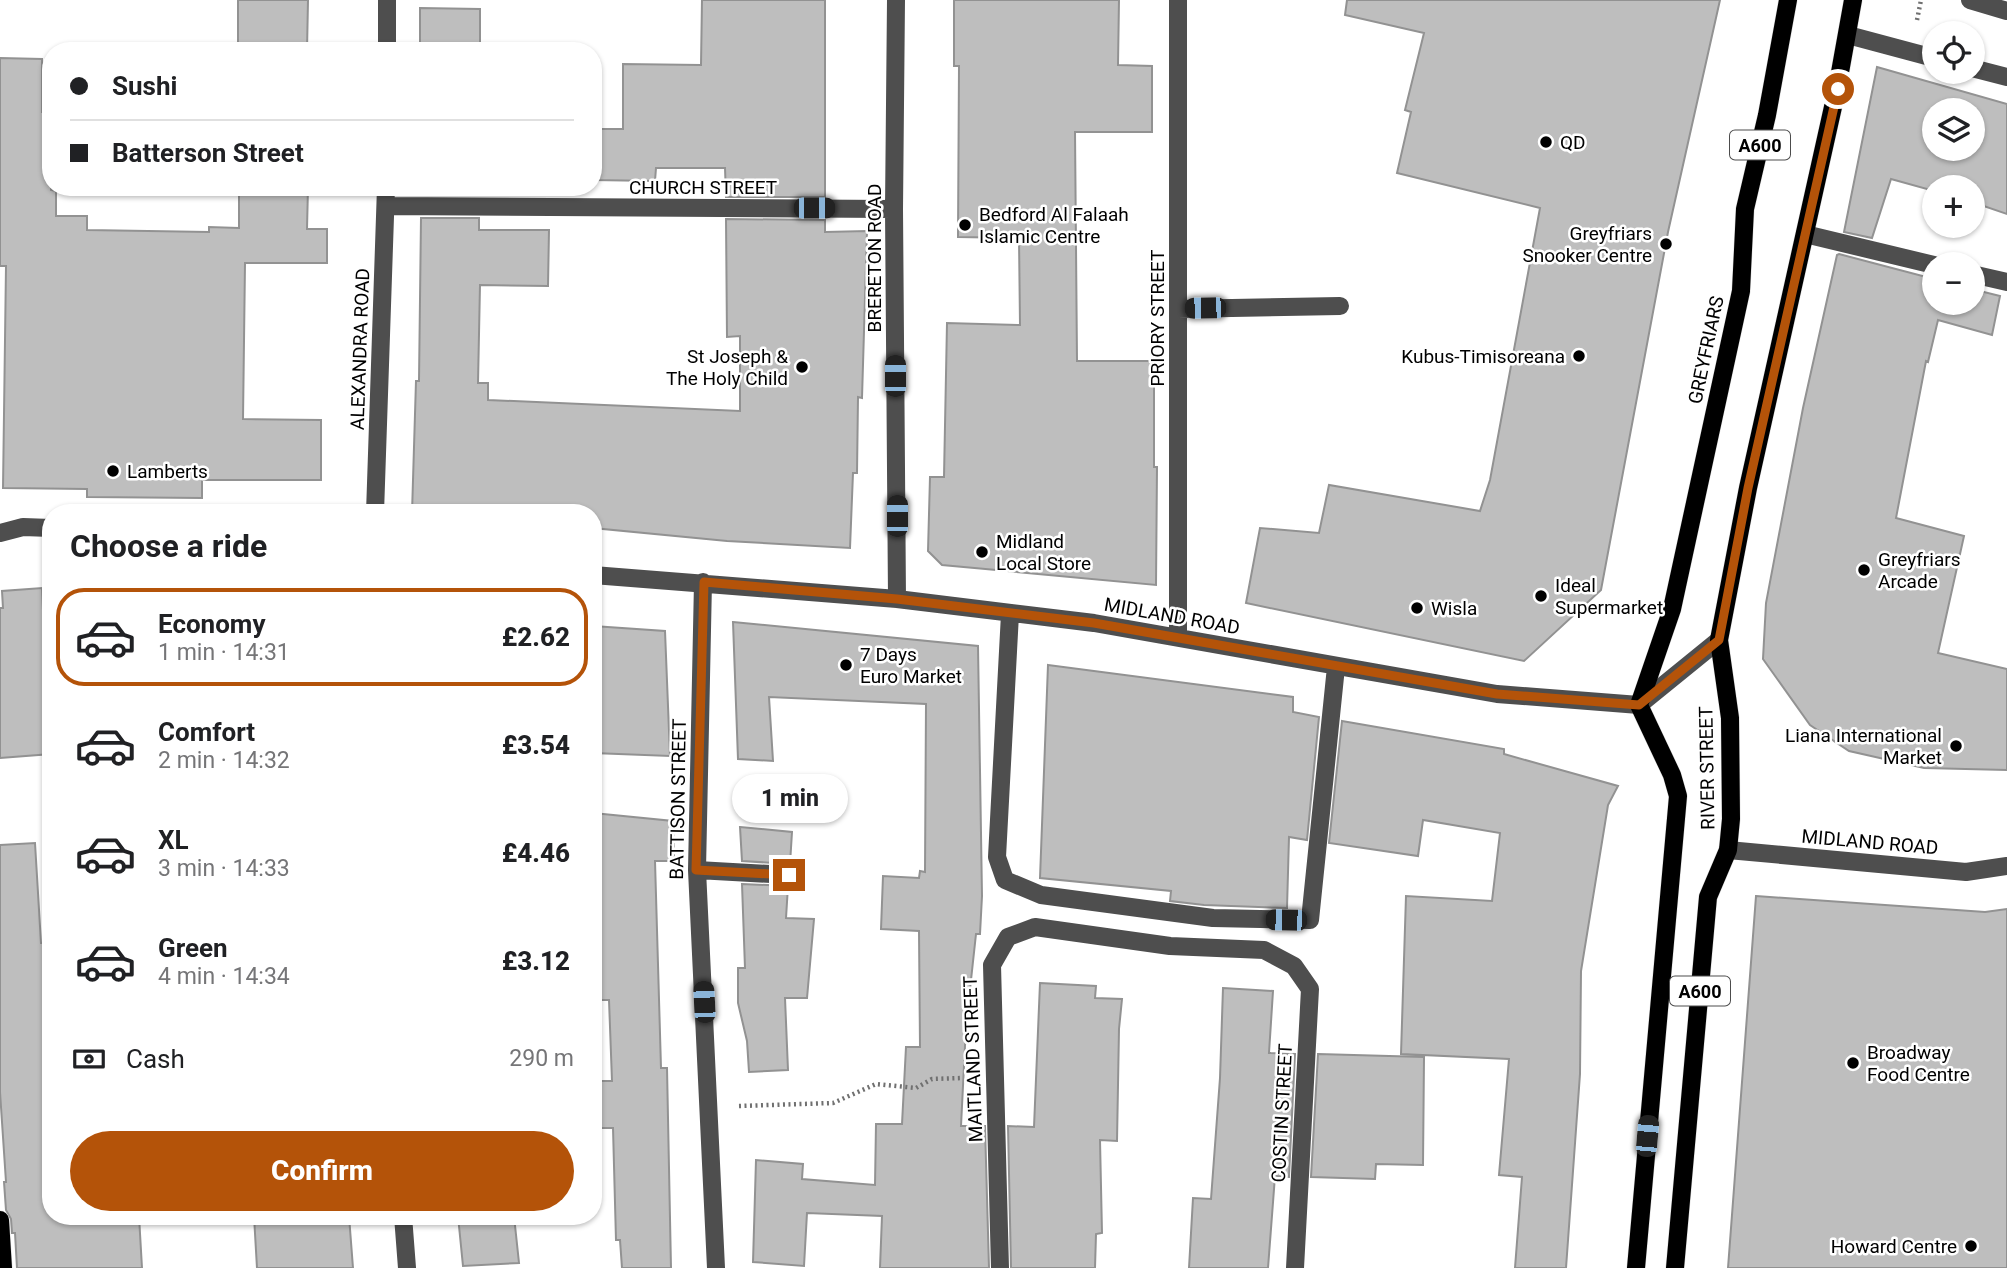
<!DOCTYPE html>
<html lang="en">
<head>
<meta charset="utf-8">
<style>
	:root { --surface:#fff; --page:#f2f2f2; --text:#202124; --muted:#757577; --line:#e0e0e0; --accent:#b45309 }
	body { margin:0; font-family:Roboto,sans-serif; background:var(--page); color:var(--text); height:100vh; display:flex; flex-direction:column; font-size:26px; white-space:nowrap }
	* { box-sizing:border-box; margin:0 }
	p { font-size:23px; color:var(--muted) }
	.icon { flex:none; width:38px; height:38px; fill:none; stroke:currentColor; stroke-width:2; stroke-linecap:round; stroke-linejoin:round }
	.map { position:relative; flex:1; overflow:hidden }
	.panel { position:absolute; left:42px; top:504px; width:560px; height:721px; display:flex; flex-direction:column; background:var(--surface); border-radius:28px; box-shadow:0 2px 5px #0004 }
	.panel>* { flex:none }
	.banner { position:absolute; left:42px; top:42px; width:560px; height:154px; border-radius:28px; box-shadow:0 2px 5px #0004; display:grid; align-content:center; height:154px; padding:0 28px; background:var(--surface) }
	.fabs { position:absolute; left:1922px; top:21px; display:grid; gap:14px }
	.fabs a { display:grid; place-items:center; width:63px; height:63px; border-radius:50%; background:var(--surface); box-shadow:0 2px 5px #0004; font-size:35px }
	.end { position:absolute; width:32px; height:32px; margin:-16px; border:9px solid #b45309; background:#fff; box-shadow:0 0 0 4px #fff }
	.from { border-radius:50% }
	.bubble { position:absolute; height:49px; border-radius:24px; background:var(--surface); box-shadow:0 2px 5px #0004; font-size:23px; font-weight:800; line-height:49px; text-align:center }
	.car { position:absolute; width:21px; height:42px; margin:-21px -10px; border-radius:9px; box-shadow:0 0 5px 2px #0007; background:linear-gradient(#222 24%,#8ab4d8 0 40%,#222 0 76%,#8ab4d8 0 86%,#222 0) }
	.banner b { display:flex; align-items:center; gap:24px; height:66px; font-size:26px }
	.banner b+b { border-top:2px solid var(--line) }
	.banner i { width:18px; height:18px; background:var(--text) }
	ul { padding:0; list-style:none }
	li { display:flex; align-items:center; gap:21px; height:98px; margin:0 14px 10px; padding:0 14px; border:4px solid transparent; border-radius:28px }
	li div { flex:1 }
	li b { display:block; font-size:26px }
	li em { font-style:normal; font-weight:800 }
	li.active { border-color:var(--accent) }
	li>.icon { width:63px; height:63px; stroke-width:1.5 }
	h2 { padding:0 28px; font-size:32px; line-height:84px }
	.pay { display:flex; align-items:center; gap:18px; height:77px; padding:0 28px; font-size:26px }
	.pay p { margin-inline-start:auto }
	.action { display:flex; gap:14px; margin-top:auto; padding:14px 28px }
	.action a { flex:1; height:80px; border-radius:42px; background:var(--accent); color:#fff; font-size:28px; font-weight:800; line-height:80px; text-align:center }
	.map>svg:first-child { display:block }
	.building { fill:#bebebe; stroke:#929292; stroke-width:2; fill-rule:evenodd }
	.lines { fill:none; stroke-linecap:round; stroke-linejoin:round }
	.major-casing { stroke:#dbdbdb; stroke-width:19 }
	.path { stroke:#707070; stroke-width:4.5; stroke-dasharray:2 3.5; stroke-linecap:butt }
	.minor { stroke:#4e4e4e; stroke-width:18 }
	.major { stroke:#000; stroke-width:18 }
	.route { stroke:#b45309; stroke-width:9 }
	.poi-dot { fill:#000; stroke:#fff; stroke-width:2.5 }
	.labels { text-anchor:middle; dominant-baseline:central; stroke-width:5; stroke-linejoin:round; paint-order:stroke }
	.shield { fill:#fff; stroke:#4c4c4c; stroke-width:2 }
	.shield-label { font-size:18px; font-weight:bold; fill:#000 }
	.poi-label { font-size:19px; fill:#000; stroke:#fff; text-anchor:start }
	.street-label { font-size:19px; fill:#000; stroke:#fff }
</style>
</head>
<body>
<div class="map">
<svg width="2007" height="1268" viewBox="0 0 2007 1268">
	<rect width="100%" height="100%" fill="#fff"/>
	<!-- building -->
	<path class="building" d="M 238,0 L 308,0 L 307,51 L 238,51 Z
		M 702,0 L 825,0 L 825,197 L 726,197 L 725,168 L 656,168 L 655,181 L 593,180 L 593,129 L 623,129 L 623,64 L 701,65 Z
		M 954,0 L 1119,0 L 1118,65 L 1152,66 L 1152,132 L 1075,132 L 1077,361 L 1154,361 L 1154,467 L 1157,467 L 1156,585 L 942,565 L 928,551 L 930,477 L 944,477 L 947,323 L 1020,325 L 1019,238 L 958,237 L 959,66 L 954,66 Z
		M 1347,0 L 1720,0 L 1668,232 L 1601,590 L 1524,661 L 1246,603 L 1260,528 L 1319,533 L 1329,485 L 1480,511 L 1490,480 L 1540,208 L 1397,173 L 1411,112 L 1405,110 L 1424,33 L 1345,15 Z
		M 420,8 L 480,9 L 480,51 L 420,51 Z
		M 0,58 L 42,59 L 42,112 L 51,112 L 51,190 L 56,191 L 56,216 L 87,216 L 87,230 L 209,232 L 209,227 L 239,228 L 239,187 L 308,187 L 307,229 L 327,229 L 327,263 L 245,263 L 243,419 L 321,420 L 321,480 L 202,480 L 202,498 L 87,497 L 87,489 L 3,488 L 6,266 L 0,266 Z
		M 1877,67 L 2007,104 L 2007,214 L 1972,202 L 1972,187 L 1934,187 L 1934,191 L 1891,179 L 1872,238 L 1844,232 ZM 1934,110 L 1972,110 L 1972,149 L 1934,149 Z
		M 422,187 L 479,187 L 479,195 L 422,195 Z
		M 421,218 L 479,218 L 479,230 L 549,230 L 548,286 L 480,285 L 478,383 L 488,383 L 488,400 L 740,411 L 740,336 L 727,337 L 726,219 L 825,220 L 825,232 L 867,231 L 862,398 L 858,397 L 857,473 L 853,473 L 850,548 L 727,541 L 593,528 L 593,513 L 412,513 L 416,381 L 419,381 Z
		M 1839,254 L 1934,279 L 1934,303 L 1972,303 L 1972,289 L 2000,296 L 1992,335 L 1938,320 L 1928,362 L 1926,361 L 1896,518 L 1964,536 L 1938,653 L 2007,669 L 2007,770 L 1924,768 L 1849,751 L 1810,725 L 1763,659 L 1766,603 L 1803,408 L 1837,255 Z
		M 42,588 L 43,610 L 51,609 L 51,754 L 0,758 L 0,608 L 3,608 L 2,591 Z
		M 733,622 L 978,646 L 982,896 L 980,934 L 976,934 L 966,1026 L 961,1126 L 985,1126 L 989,1268 L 880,1268 L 882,1216 L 807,1213 L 804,1266 L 753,1262 L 756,1160 L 803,1164 L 802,1179 L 875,1185 L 876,1124 L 902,1124 L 906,1047 L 920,1047 L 919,931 L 881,929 L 883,876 L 919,878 L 920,871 L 925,872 L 926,704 L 769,697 L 773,761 L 738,759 Z
		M 593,626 L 665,631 L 670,756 L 593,753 Z
		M 1048,665 L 1293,697 L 1293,712 L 1319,717 L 1307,840 L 1289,837 L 1287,908 L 1204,905 L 1170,901 L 1171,891 L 1040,878 Z
		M 1342,721 L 1504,749 L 1504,754 L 1618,786 L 1608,805 L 1581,971 L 1580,1074 L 1566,1268 L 1515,1268 L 1522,1177 L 1499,1175 L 1509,1059 L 1401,1054 L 1406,896 L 1492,901 L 1500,833 L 1423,820 L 1418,856 L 1329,843 Z
		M 593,813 L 673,821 L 674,861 L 655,861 L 661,1068 L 667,1068 L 671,1268 L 622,1268 L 620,1240 L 616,1240 L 613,1128 L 593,1128 L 593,1081 L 612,1081 L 609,1000 L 593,1000 Z
		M 740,827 L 792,832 L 790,864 L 742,861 Z
		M 35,843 L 41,943 L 51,943 L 51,1216 L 139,1216 L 142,1268 L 17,1268 L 15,1233 L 12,1233 L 11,1219 L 6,1210 L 4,1182 L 6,1182 L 0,1092 L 0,845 Z
		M 742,884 L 788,886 L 786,918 L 814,919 L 807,998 L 785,998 L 788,1070 L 749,1072 L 747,1041 L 738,1003 L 738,968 L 745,968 Z
		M 1756,896 L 1985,912 L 2007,909 L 2007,1268 L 1728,1268 Z
		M 1040,983 L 1096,986 L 1095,998 L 1122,999 L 1119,1029 L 1117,1141 L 1100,1140 L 1102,1233 L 1096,1234 L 1095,1268 L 1011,1268 L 1008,1126 L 1034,1127 Z
		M 1223,988 L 1273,991 L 1269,1053 L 1295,1054 L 1289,1177 L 1275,1176 L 1268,1268 L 1189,1268 L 1193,1198 L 1211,1199 L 1220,1078 Z
		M 1318,1054 L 1424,1057 L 1423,1165 L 1376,1164 L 1375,1179 L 1311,1177 Z
		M 254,1216 L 349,1216 L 353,1268 L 257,1268 Z
		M 458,1216 L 514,1216 L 519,1263 L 463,1266 Z"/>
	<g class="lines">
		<defs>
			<path id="major" d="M 0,1220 L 3,1268
				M 1636,1268 L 1678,796 L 1672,775 L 1639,705 L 1672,609 L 1741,291 L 1745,209 L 1767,115 L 1788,0
				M 1675,1268 L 1708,897 L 1728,850 L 1731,819 L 1730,718 L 1719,640 L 1748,488 L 1837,89 L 1853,0"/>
		</defs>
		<!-- major casing -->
		<use href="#major" class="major-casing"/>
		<!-- path -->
		<path class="path" d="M 1917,20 L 1921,0
			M 739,1106 L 833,1103 L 876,1084 L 916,1088 L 932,1079 L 962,1078"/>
		<!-- minor -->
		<path class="minor" d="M 896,0 L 894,209 L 897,599
			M 1970,0 L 2007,11
			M 1848,35 L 1934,58
			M 387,51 L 387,0
			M 1972,68 L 2007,77
			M 386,206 L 894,209
			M 1805,234 L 1934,265
			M 1972,274 L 2007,282
			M 1178,309 L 1340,306
			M 375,513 L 386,187
			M 0,533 L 23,527 L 51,528
			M 593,575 L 897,599 L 1094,623 L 1497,694 L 1639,705 L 1719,640
			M 703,582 L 697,870 L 716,1268
			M 1010,614 L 997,857 L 1005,880 L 1041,895 L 1213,918 L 1310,920 L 1336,667
			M 1178,637 L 1178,0
			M 1728,850 L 1966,872 L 2007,866
			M 697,870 L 789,875
			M 403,1216 L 407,1268
			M 1000,1268 L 992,965 L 1008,937 L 1035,927 L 1170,946 L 1264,950 L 1294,966 L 1310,989 L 1295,1268"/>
		<!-- major -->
		<use href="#major" class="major"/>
	</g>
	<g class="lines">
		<!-- route -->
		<path class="route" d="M 789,875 L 696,870 L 704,582 L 897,599 L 1094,623 L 1497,694 L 1639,705 L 1719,640 L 1748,488 L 1838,89"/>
	</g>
	<!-- markers -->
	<g class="poi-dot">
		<circle cx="1546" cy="142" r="7"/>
		<circle cx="965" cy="225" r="7"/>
		<circle cx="1666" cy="244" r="7"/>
		<circle cx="1579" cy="356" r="7"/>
		<circle cx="802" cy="367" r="7"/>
		<circle cx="113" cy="471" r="7"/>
		<circle cx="982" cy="552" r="7"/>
		<circle cx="1864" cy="570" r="7"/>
		<circle cx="1541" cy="596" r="7"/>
		<circle cx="1417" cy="608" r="7"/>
		<circle cx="846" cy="665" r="7"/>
		<circle cx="1956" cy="746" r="7"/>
		<circle cx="1853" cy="1063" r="7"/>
		<circle cx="1971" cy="1246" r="7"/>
	</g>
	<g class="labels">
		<!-- shield labels -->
		<g class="shield">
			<rect x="1730" y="130.5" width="60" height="29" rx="5"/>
			<rect x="1670" y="976.5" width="60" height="29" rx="5"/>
		</g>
		<g class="shield-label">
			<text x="1760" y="145">A600</text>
			<text x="1700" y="991">A600</text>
		</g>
		<!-- poi labels -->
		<g class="poi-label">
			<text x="1560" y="142">QD</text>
			<text x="979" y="214">Bedford Al Falaah<tspan x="979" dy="22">Islamic Centre</tspan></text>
			<text x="1652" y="233" text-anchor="end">Greyfriars<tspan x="1652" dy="22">Snooker Centre</tspan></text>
			<text x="788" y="356" text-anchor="end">St Joseph &amp;<tspan x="788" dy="22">The Holy Child</tspan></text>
			<text x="1565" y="356" text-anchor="end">Kubus-Timisoreana</text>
			<text x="127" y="471">Lamberts</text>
			<text x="996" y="541">Midland<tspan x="996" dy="22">Local Store</tspan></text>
			<text x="1878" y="559">Greyfriars<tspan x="1878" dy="22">Arcade</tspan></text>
			<text x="1555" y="585">Ideal<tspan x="1555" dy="22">Supermarket</tspan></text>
			<text x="1431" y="608">Wisla</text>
			<text x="860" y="654">7 Days<tspan x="860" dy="22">Euro Market</tspan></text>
			<text x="1942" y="735" text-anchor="end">Liana International<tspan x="1942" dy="22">Market</tspan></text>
			<text x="1867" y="1052">Broadway<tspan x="1867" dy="22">Food Centre</tspan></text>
			<text x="1957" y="1246" text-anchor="end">Howard Centre</text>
		</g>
		<!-- street labels -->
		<g class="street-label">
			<text x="703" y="187">CHURCH STREET</text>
			<text transform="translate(874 258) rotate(-90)">BRERETON ROAD</text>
			<text transform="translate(1157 318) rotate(-90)">PRIORY STREET</text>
			<text transform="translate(360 349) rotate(-88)">ALEXANDRA ROAD</text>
			<text transform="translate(1706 350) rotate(-78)">GREYFRIARS</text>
			<text transform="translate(1172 616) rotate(10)">MIDLAND ROAD</text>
			<text transform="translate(1707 768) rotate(-91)">RIVER STREET</text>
			<text transform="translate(678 799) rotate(-89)">BATTISON STREET</text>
			<text transform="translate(1870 842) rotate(5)">MIDLAND ROAD</text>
			<text transform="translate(973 1059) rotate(-92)">MAITLAND STREET</text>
			<text transform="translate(1282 1113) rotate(-87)">COSTIN STREET</text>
		</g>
	</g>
</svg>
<div class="fabs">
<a><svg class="icon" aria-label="locate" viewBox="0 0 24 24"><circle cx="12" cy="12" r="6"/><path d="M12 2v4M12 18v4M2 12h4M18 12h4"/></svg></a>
<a><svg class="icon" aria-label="layers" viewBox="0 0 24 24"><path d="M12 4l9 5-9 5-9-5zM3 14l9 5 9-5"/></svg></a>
<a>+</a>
<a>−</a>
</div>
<i class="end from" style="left:1838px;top:89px"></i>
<i class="end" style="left:789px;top:875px"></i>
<div class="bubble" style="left:732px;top:774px;width:116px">1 min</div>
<i class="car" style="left:814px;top:208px;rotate:90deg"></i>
<i class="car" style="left:1205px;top:308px;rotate:269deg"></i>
<i class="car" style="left:895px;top:376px;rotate:0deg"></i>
<i class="car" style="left:897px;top:516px;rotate:0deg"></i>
<i class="car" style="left:1286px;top:920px;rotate:271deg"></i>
<i class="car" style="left:704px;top:1002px;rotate:357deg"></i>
<i class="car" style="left:1647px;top:1136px;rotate:5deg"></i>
<div class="banner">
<b><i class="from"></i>Sushi</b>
<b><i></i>Batterson Street</b>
</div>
<section class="panel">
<h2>Choose a ride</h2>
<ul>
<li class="active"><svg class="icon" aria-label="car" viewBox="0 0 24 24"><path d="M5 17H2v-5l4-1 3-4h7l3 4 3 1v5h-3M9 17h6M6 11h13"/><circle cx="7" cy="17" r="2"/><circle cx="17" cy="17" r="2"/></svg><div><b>Economy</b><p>1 min · 14:31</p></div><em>£2.62</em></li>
<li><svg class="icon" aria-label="car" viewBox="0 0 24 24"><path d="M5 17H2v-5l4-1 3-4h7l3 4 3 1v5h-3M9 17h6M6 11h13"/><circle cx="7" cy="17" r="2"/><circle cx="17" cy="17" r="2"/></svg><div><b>Comfort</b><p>2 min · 14:32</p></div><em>£3.54</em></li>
<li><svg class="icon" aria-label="car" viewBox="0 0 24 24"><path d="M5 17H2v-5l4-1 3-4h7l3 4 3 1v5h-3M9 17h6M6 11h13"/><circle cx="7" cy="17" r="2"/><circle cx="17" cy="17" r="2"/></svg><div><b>XL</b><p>3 min · 14:33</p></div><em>£4.46</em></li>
<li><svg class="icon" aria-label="car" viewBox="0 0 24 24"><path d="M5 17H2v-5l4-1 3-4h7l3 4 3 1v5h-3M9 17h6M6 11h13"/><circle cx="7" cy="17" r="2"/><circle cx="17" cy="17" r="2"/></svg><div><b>Green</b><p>4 min · 14:34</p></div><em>£3.12</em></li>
</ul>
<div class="pay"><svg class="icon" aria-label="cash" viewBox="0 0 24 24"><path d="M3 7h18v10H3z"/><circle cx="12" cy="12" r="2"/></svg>Cash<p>290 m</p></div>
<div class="action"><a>Confirm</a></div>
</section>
</div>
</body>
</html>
